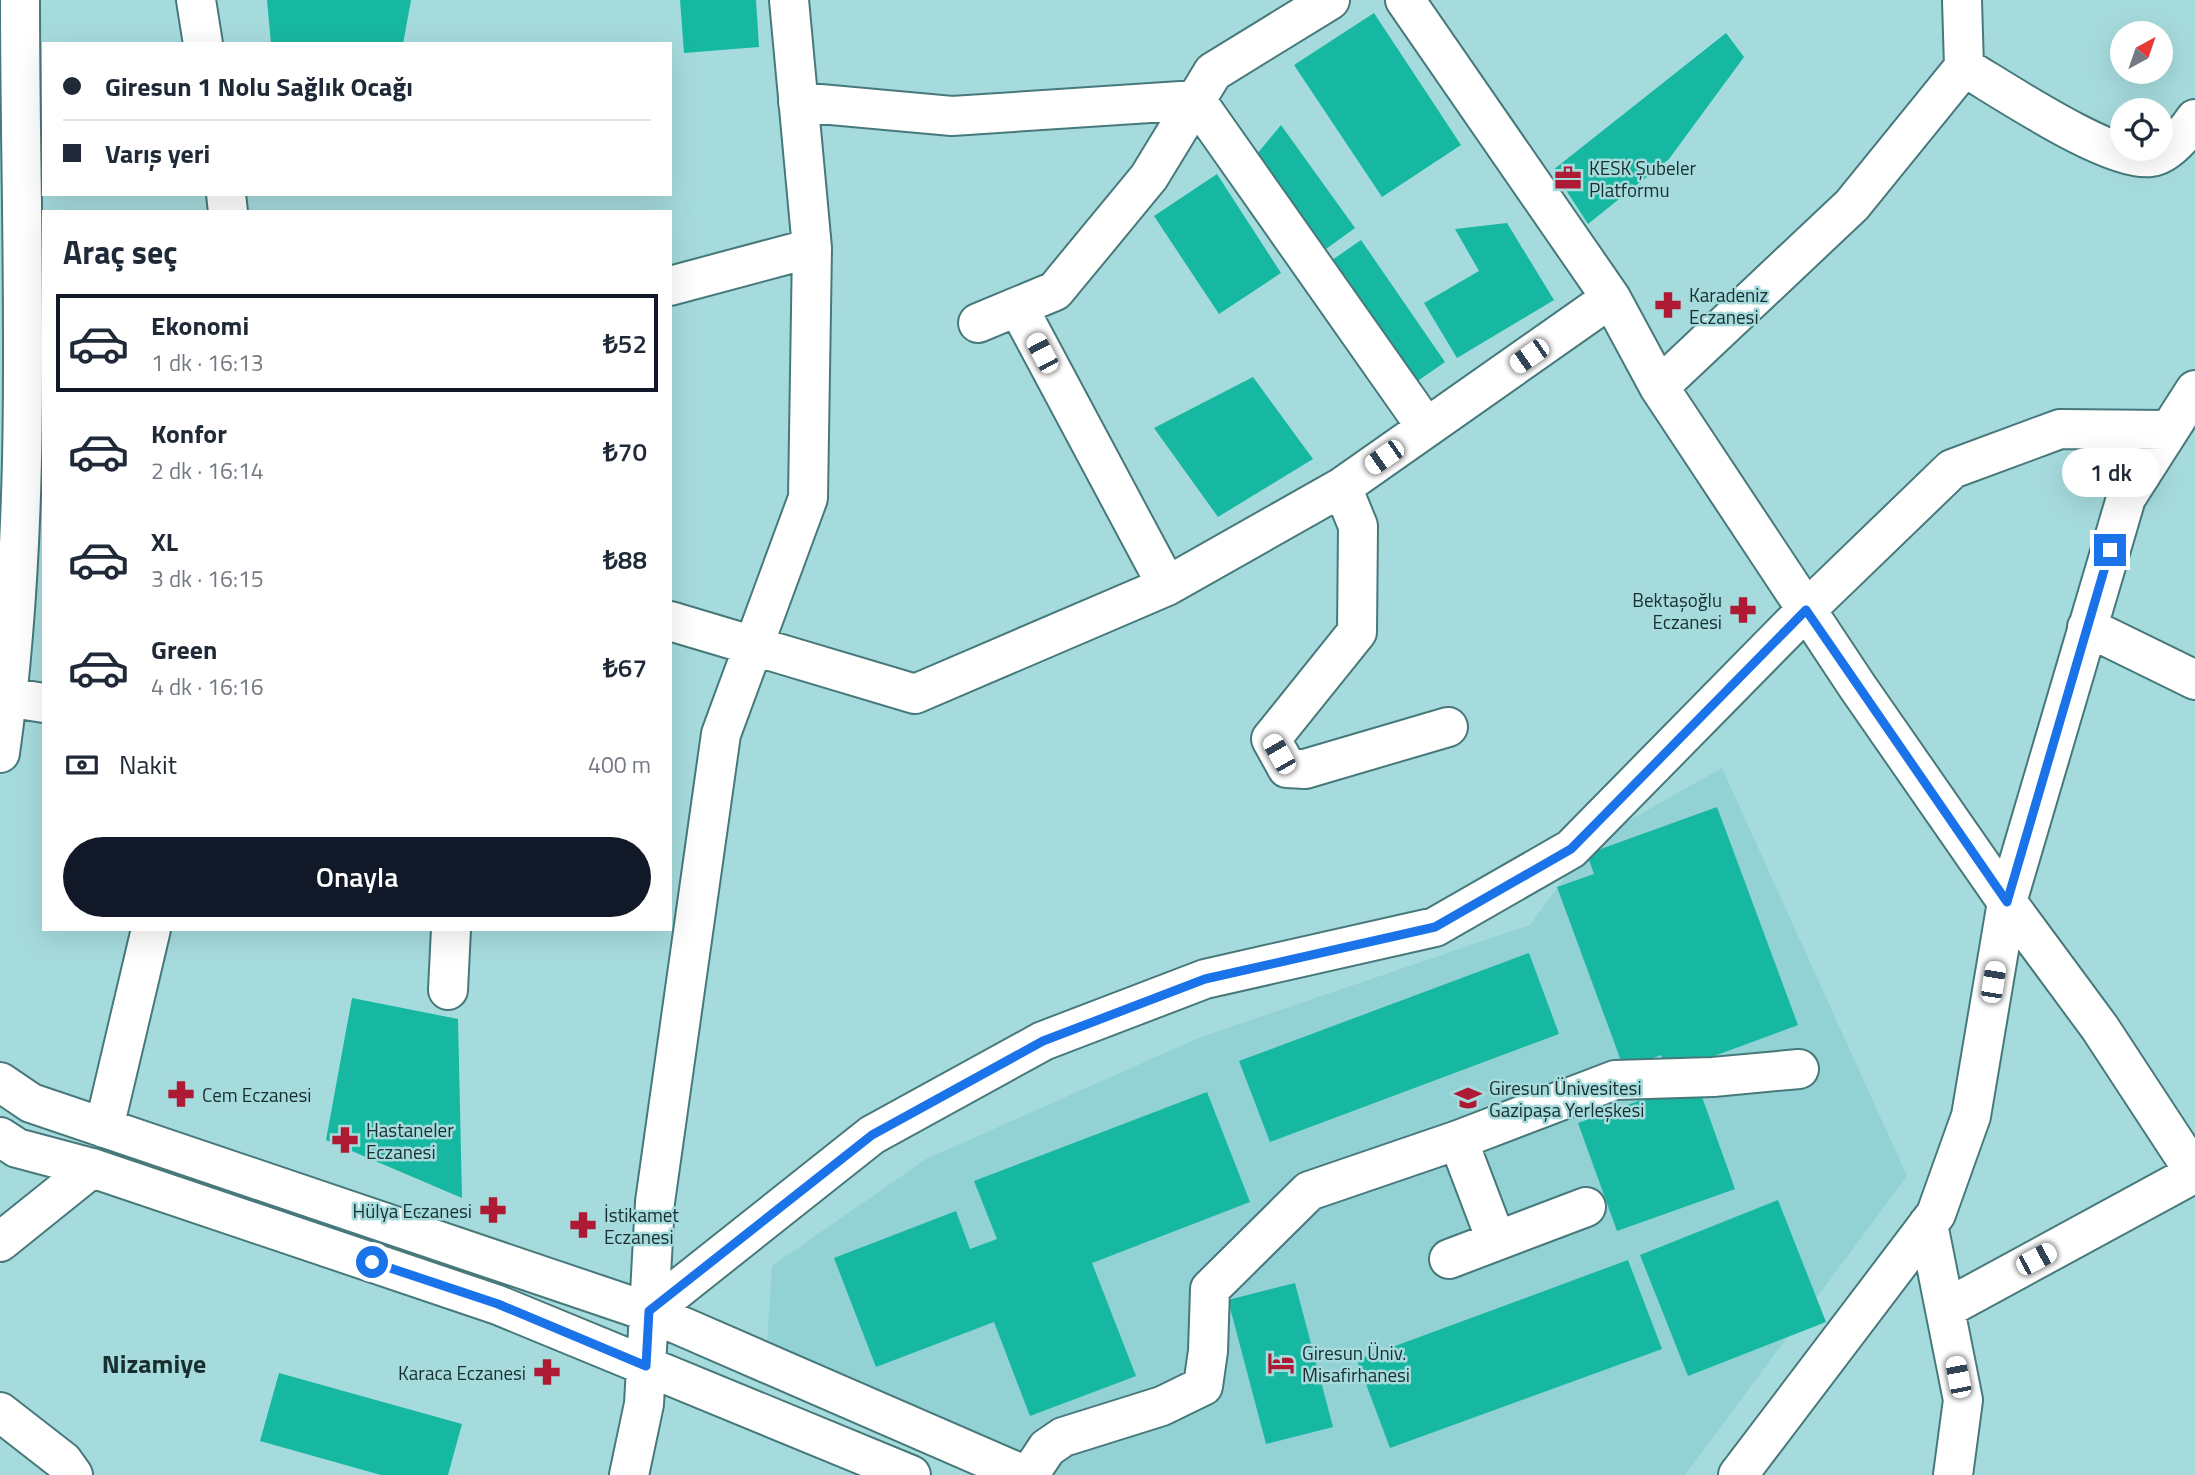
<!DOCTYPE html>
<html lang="tr">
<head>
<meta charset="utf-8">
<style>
	:root { --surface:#fff; --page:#f2f2f3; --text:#1f2937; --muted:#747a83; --line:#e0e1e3; --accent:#111827 }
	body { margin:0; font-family:"Titillium Web",sans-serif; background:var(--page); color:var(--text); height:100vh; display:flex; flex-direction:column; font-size:26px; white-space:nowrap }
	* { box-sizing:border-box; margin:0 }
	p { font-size:23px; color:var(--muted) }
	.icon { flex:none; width:38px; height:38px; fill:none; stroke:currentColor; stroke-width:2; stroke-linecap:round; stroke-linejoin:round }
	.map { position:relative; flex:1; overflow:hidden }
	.side { position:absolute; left:42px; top:210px; width:630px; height:721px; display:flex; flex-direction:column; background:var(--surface); border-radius:0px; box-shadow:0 7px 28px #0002 }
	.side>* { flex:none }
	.top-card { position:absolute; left:42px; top:42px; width:630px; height:154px; border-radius:0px; box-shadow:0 7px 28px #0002; display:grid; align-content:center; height:154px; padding:0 21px; background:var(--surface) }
	.needle { width:46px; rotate:40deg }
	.tools { position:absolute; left:2110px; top:21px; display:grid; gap:14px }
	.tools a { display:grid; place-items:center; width:63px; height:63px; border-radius:50%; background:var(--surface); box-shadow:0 7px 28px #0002; font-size:35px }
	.end { position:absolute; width:32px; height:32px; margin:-16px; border:9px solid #1a73e8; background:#fff; box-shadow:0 0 0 4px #fff }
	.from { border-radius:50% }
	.bubble { position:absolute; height:49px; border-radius:24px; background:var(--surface); box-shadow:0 7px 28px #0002; font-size:23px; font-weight:600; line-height:49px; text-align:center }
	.car { position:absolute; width:21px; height:42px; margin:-21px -10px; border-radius:9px; box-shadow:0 0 5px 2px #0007; background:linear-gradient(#fff 24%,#345 0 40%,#fff 0 76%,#345 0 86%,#fff 0) }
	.top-card b { display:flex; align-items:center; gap:24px; height:66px; font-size:26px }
	.top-card b+b { border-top:2px solid var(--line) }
	.top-card i { width:18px; height:18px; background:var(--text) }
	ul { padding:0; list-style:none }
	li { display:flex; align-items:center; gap:21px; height:98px; margin:0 14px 10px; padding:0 7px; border:4px solid transparent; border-radius:0px }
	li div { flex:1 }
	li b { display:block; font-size:26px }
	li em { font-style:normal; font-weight:600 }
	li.current { border-color:var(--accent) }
	li>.icon { width:63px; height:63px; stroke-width:1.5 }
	h2 { padding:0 21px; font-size:32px; line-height:84px }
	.pay { display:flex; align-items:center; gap:18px; height:77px; padding:0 21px; font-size:26px }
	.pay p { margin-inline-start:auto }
	.button { display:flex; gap:14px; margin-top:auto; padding:14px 21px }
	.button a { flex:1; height:80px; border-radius:42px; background:var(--accent); color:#fff; font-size:28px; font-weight:600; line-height:80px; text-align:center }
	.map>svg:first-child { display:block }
	.built { fill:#92d1d4 }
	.building { fill:#17b8a1 }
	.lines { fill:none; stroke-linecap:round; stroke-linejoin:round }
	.minor-casing { stroke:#47797b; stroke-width:42 }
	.minor { stroke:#fff; stroke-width:38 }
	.route { stroke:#1a73e8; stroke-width:9 }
	.labels { text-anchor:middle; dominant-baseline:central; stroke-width:5; stroke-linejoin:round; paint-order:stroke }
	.poi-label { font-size:19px; fill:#192e2f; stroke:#a6dbdd; text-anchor:start }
	.district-label { font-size:26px; font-weight:bold; fill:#192e2f; stroke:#a6dbdd }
</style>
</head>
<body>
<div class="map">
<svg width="2195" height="1475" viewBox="0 0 2195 1475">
	<rect width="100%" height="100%" fill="#a6dbdd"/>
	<!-- built -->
	<path class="built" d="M 1722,768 L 1907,1176 L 1685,1475 L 1042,1475 L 767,1345 L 772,1266 L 926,1159 L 1201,1037 L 1530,925 L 1591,842 Z"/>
	<!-- building -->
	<path class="building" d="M 267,0 L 411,0 L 403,44 L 271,44 Z
		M 680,0 L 756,0 L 759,47 L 684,53 Z
		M 1374,13 L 1461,145 L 1382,197 L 1294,65 Z
		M 1726,33 L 1744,57 L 1669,159 L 1588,224 L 1553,170 Z
		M 1281,125 L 1355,228 L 1319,254 L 1252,160 Z
		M 1217,174 L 1281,273 L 1219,314 L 1154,216 Z
		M 1507,223 L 1554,300 L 1457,358 L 1424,303 L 1479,271 L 1455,229 Z
		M 1361,240 L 1445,362 L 1409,387 L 1325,265 Z
		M 1253,377 L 1313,459 L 1218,517 L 1154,428 Z
		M 1717,807 L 1798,1025 L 1668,1073 L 1661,1055 L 1624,1069 L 1557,887 L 1594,874 L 1587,854 Z
		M 1529,953 L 1559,1034 L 1270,1142 L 1239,1061 Z
		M 352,998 L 458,1019 L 462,1198 L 326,1140 Z
		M 1696,1080 L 1735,1189 L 1617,1231 L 1578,1123 Z
		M 1207,1092 L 1250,1202 L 1092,1263 L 1136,1376 L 1030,1416 L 994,1322 L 876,1367 L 834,1258 L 956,1211 L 970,1249 L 997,1239 L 974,1181 Z
		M 1778,1200 L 1826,1322 L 1688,1376 L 1640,1255 Z
		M 1628,1260 L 1662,1349 L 1390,1448 L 1357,1360 Z
		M 1295,1283 L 1333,1427 L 1266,1444 L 1228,1300 Z
		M 279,1373 L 462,1424 L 448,1475 L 381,1475 L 260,1441 Z"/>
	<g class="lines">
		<defs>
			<path id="minor" d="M 196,0 L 203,44
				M 1405,0 L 1611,298 L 1659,387 L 1857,686 L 2007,902 L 2100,1028 L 2195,1173
				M 1964,67 C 2003,90 2111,163 2151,157 C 2168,155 2186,132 2195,119
				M 798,102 L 952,116 L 1196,100 L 1426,427
				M 226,194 L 228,212
				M 670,286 L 812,248
				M 1018,307 L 1167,586
				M 978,323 L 1055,291 L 1149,177 L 1213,72 L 1330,0
				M 1659,387 L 1852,205 L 1964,67 L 1962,0
				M 1342,487 L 1358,526 L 1357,632 L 1271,739 L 1287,768 L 1305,769 L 1448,727
				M 670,621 L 915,694 L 1167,586 L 1342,487 L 1611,298
				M 2087,627 L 2195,680
				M 0,696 L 44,703
				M 0,753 C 35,504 20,251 20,0
				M 448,990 L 451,929
				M 0,1082 L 31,1103 L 649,1312 L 1024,1475
				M 104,1128 L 151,929
				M 0,1137 L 17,1148 L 92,1168 L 498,1305 L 911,1475
				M 1458,1140 L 1496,1240
				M 1928,1224 L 1963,1400 L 1953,1475
				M 0,1242 L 92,1168
				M 1449,1259 L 1586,1207
				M 1945,1309 L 2195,1173
				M 649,1312 L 872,1135 L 1043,1041 L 1205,979 L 1435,927 L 1571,849 L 1806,610 L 1952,469 L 2060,429 L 2168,430
				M 0,1412 L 63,1461 L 73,1475
				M 629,1475 L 644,1404 L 655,1202 L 721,734 L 808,498 L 812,248 L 789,0
				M 1029,1475 L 1047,1448 L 1063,1437 L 1162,1406 L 1203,1386 L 1208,1351 L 1210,1289 L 1309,1191 L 1458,1140 L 1615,1080 L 1713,1077 L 1799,1069
				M 1738,1475 L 1936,1214 L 1971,1116 L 2007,902 L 2126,498 L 2195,390"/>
		</defs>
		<!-- minor casing -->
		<use href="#minor" class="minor-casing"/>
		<!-- minor -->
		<use href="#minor" class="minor"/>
	</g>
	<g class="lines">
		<!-- route -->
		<path class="route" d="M 372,1262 L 498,1304 L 646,1366 L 649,1311 L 872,1135 L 1043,1041 L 1205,979 L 1435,927 L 1571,849 L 1806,610 L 2007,902 L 2110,550"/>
	</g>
	<!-- icons -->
	<defs>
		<symbol id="office-bare" viewBox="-9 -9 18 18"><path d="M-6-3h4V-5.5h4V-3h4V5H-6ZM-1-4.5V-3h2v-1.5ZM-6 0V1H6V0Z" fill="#ae1a33" stroke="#a6dbdd" stroke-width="2.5" paint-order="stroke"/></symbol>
		<symbol id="pharmacy-bare" viewBox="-9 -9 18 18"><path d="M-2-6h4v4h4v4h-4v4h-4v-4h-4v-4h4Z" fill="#ae1a33" stroke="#a6dbdd" stroke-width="2.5" paint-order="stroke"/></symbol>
		<symbol id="university-bare" viewBox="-9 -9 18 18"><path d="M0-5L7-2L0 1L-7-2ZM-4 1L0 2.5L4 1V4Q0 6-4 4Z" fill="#ae1a33" stroke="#a6dbdd" stroke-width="2.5" paint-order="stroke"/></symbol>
		<symbol id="hotel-bare" viewBox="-9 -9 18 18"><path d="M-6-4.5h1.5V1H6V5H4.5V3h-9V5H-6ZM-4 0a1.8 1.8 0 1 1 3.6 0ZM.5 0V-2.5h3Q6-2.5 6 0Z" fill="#ae1a33" stroke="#a6dbdd" stroke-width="2.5" paint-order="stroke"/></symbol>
	</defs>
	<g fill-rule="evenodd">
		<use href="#office-bare" x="1549" y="159" width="38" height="38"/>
		<use href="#pharmacy-bare" x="1649" y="286" width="38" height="38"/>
		<use href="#pharmacy-bare" x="1724" y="591" width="38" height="38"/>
		<use href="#pharmacy-bare" x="162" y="1075" width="38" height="38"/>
		<use href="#university-bare" x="1449" y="1079" width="38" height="38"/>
		<use href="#pharmacy-bare" x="326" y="1121" width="38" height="38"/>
		<use href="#pharmacy-bare" x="474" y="1191" width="38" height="38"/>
		<use href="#pharmacy-bare" x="564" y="1206" width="38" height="38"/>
		<use href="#hotel-bare" x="1262" y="1344" width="38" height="38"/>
		<use href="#pharmacy-bare" x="528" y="1353" width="38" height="38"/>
	</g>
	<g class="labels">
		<!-- poi labels -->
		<g class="poi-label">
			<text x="1589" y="167">KESK Şubeler<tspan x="1589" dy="22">Platformu</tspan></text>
			<text x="1689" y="294">Karadeniz<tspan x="1689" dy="22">Eczanesi</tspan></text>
			<text x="1722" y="599" text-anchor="end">Bektaşoğlu<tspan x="1722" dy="22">Eczanesi</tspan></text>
			<text x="1489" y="1087">Giresun Ünivesitesi<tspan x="1489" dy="22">Gazipaşa Yerleşkesi</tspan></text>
			<text x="202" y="1094">Cem Eczanesi</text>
			<text x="366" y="1129">Hastaneler<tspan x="366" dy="22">Eczanesi</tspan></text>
			<text x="472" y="1210" text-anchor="end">Hülya Eczanesi</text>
			<text x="604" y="1214">İstikamet<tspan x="604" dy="22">Eczanesi</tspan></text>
			<text x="1302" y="1352">Giresun Üniv.<tspan x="1302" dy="22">Misafirhanesi</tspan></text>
			<text x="526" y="1372" text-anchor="end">Karaca Eczanesi</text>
		</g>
		<!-- district labels -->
		<g class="district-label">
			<text x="154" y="1363">Nizamiye</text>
		</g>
	</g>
</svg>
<div class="tools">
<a><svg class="needle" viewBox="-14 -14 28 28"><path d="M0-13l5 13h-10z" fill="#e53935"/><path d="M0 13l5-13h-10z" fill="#747a83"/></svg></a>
<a><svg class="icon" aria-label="locate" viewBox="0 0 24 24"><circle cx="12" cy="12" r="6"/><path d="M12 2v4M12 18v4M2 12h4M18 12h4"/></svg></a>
</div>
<i class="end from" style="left:372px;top:1262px"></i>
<i class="end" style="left:2110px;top:550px"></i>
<div class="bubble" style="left:2062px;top:448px;width:98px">1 dk</div>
<i class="car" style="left:1042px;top:353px;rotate:332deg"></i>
<i class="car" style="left:1529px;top:356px;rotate:235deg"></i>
<i class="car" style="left:1384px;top:457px;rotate:235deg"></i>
<i class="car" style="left:1279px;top:754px;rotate:330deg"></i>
<i class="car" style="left:1993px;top:982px;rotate:9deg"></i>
<i class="car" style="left:2036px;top:1259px;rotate:62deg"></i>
<i class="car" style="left:1958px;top:1377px;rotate:349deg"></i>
<div class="top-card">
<b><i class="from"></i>Giresun 1 Nolu Sağlık Ocağı</b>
<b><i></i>Varış yeri</b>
</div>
<section class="side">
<h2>Araç seç</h2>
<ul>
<li class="current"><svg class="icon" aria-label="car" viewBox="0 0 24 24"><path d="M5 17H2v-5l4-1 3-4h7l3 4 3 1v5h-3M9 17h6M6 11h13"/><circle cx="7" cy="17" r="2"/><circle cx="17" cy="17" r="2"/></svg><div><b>Ekonomi</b><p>1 dk · 16:13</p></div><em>₺52</em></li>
<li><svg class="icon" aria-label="car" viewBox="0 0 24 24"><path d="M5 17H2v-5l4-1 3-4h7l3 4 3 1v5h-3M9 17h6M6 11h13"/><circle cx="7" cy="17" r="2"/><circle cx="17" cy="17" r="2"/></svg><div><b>Konfor</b><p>2 dk · 16:14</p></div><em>₺70</em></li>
<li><svg class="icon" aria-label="car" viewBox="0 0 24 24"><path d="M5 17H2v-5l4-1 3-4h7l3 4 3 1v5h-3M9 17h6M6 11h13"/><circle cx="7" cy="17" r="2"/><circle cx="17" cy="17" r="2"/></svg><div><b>XL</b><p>3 dk · 16:15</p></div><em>₺88</em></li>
<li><svg class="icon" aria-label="car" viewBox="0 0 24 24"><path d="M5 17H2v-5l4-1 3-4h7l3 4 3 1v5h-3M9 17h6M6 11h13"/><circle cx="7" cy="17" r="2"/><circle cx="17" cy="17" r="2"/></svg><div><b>Green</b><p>4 dk · 16:16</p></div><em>₺67</em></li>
</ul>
<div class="pay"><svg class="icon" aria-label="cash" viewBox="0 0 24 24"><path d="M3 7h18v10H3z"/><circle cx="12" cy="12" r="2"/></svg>Nakit<p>400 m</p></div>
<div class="button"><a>Onayla</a></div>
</section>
</div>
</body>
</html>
